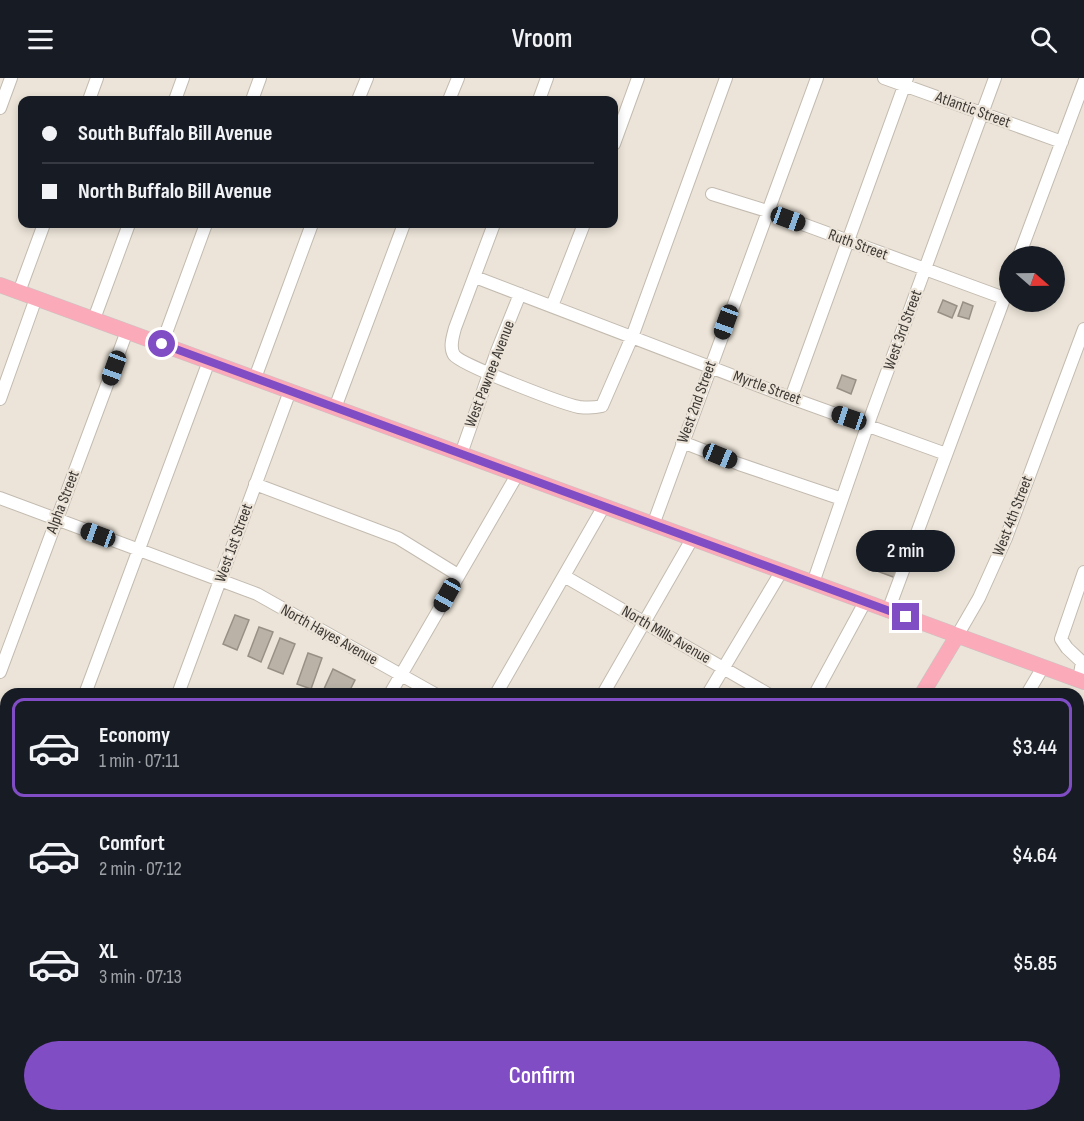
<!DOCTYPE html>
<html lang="en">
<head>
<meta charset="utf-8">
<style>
	:root { --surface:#171b24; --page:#20242c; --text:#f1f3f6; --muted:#9ea1a6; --line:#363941; --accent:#814dc4 }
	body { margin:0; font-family:"Sofia Sans Condensed",sans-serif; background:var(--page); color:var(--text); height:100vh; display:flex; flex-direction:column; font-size:22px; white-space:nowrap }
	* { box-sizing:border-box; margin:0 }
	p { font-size:20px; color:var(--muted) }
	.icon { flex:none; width:33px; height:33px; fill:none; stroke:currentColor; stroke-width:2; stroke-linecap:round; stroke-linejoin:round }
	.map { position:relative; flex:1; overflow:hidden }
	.panel { position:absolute; left:0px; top:610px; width:1084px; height:434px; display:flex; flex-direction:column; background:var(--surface); border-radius:18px 18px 0 0; box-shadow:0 3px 9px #0003 }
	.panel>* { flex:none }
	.banner { position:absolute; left:18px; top:18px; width:600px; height:132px; border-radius:12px; box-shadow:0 3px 9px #0003; display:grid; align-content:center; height:132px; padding:0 24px; background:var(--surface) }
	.needle { width:39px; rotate:110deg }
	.fabs { position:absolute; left:999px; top:168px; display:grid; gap:12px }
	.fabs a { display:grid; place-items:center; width:66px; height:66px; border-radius:50%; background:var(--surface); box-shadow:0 3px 9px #0003; font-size:30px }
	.end { position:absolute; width:27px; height:27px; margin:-14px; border:8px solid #814dc4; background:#fff; box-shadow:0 0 0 3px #fff }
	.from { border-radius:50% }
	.bubble { position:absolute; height:42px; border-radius:21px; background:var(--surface); box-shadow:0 3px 9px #0003; font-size:20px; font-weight:600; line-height:42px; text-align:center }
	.car { position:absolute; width:18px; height:36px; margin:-18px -9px; border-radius:8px; box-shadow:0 0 4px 2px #0007; background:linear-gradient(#222 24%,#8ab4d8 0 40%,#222 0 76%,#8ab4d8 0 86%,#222 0) }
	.banner b { display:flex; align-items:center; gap:21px; height:57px; font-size:22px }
	.banner b+b { border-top:2px solid var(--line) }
	.banner i { width:15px; height:15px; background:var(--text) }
	ul { padding:10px 0 0; list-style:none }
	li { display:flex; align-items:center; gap:18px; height:99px; margin:0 12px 9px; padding:0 12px; border:3px solid transparent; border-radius:12px }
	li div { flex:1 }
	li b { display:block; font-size:22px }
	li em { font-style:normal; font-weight:600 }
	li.on { border-color:var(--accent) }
	li>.icon { width:54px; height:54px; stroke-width:1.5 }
	.cta { display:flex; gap:12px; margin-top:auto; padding:12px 24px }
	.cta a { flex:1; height:69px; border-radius:36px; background:var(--accent); color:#fff; font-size:24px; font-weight:600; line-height:69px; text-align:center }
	header { display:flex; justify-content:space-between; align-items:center; height:78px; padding:0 24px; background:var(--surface); font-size:27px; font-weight:600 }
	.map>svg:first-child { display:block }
	.education { fill:#eed5ce }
	.building { fill:#bab2a7; stroke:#989085; stroke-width:1.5 }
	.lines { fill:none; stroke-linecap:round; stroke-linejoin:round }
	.minor-casing { stroke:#c3bbb0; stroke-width:14 }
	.major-casing { stroke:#c8c7c6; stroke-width:16 }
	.minor { stroke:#fff; stroke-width:12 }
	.major { stroke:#faaab9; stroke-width:15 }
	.route { stroke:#814dc4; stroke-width:8 }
	.labels { text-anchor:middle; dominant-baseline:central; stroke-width:4.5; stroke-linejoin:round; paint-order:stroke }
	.street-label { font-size:16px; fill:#3c3834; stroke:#ece4d8 }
</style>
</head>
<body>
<header><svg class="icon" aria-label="menu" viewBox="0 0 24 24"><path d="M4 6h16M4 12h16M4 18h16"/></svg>Vroom<svg class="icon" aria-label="search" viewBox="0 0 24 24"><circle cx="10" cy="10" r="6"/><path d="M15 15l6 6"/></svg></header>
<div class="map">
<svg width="1084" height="1043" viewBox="0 0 1084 1043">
	<rect width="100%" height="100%" fill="#ece4d8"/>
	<!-- education -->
	<path class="education" d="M 192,1038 L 242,1038 L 239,1043 L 201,1043 Z"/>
	<!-- building -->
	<path class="building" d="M 943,222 L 957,228 L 952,240 L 938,234 Z
		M 963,224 L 973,228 L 969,241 L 958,238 Z
		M 842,297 L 856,302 L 851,316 L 837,310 Z
		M 885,471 L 905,479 L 896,500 L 877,493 Z
		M 235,537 L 249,542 L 237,572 L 223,566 Z
		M 259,549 L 273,554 L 261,584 L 248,578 Z
		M 280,560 L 295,566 L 283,596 L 268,590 Z
		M 308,575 L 322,580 L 311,611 L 297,606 Z
		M 333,591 L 355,602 L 349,614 L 342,611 L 340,616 L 334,616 L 324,611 Z
		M 366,611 L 379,616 L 364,616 Z
		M 93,1038 L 120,1038 L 118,1043 L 107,1043 Z
		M 303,1038 L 321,1038 L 318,1043 L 312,1043 Z"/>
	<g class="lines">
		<defs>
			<path id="minor" d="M 884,0 L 1062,64
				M 89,22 L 97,0
				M 175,22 L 183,0
				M 252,22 L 260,0
				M 358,22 L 367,0
				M 449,22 L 458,0
				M 539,22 L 547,0
				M 0,30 L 11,0
				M 614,66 L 638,0
				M 712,116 L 767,133 L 1004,220
				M 494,146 L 455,250 C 453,258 449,269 454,277 C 461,287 563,326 579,329 C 587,330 594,330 602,328 L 632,259 L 726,0
				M 1019,178 L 1084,4
				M 475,199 L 791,320 L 946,376
				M 19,214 L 44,146
				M 552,228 L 584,146
				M 94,241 L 129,146
				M 162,266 L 206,146
				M 255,300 L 312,146
				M 791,320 L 907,0
				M 0,321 L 36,220
				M 335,330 L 404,146
				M 682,364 L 739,386 L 842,421
				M 461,376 L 497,273 L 520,216
				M 255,406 L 398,460 L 458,497
				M 0,420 L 257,516 L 435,616
				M 653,447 L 817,0
				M 564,498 L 768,616
				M 813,505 L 868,346 L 995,0
				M 888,533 L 1010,205
				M 957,558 L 979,520 L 1006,460 L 1084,251
				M 0,594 L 127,253
				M 1079,602 L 1082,584 L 1067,570 L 1061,561 L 1084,494
				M 85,616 L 209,283
				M 178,616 L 290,313
				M 390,616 L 517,397
				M 496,616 L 604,428
				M 603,616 L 692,461
				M 708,616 L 781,494
				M 815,616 L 865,524
				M 1027,616 L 1043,589
				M 1078,713 L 1084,704
				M 0,773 L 6,775
				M 1078,793 L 1084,797
				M 0,843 L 6,828
				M 1078,899 L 1084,889
				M 0,918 L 6,920
				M 1078,987 L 1084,990
				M 175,1038 L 184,1043
				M 503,1038 L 512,1043
				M 837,1038 L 846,1043
				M 20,1043 L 22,1038
				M 126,1043 L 129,1038
				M 250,1043 L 252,1038
				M 357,1043 L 359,1038
				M 462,1043 L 465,1038
				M 569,1043 L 572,1038
				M 781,1043 L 783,1038
				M 881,1043 L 884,1038
				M 995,1043 L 998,1038"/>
			<path id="major" d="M 0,207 L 1084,604
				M 922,616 L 957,558
				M 676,1043 L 678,1038"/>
		</defs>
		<!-- minor casing -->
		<use href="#minor" class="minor-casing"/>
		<!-- major casing -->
		<use href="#major" class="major-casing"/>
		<!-- minor -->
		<use href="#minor" class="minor"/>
		<!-- major -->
		<use href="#major" class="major"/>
	</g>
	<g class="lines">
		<!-- route -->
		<path class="route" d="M 162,266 L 906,539"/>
	</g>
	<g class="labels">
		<!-- street labels -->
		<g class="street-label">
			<text transform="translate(973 32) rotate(20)">Atlantic Street</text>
			<text transform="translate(858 167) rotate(20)">Ruth Street</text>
			<text transform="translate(903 252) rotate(-70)">West 3rd Street</text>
			<text transform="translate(490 296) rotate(-69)">West Pawnee Avenue</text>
			<text transform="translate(767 310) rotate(20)">Myrtle Street</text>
			<text transform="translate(697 324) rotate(-70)">West 2nd Street</text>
			<text transform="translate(63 424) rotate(-69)">Alpha Street</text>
			<text transform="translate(1013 438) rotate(-69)">West 4th Street</text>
			<text transform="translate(234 465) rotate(-70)">West 1st Street</text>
			<text transform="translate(329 557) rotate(29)">North Hayes Avenue</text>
			<text transform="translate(666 557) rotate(30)">North Mills Avenue</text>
		</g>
	</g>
</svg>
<div class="fabs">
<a><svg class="needle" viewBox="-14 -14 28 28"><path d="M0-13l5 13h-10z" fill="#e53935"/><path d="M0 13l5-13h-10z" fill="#9ea1a6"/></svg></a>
</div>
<i class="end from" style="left:162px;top:266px"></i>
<i class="end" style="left:906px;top:539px"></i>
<div class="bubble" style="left:856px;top:452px;width:99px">2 min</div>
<i class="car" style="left:788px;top:141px;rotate:110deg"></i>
<i class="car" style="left:726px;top:244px;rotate:200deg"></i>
<i class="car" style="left:114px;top:290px;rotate:200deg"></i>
<i class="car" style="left:849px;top:340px;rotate:289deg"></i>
<i class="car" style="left:720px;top:378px;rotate:112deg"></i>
<i class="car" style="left:98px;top:457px;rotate:290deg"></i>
<i class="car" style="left:447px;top:517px;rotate:209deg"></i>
<div class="banner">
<b><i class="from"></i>South Buffalo Bill Avenue</b>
<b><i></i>North Buffalo Bill Avenue</b>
</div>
<section class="panel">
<ul>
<li class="on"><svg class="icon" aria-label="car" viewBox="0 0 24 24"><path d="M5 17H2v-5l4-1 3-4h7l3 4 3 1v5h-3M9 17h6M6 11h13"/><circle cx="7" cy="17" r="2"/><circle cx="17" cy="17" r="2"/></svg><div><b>Economy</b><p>1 min · 07:11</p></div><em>$3.44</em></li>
<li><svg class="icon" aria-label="car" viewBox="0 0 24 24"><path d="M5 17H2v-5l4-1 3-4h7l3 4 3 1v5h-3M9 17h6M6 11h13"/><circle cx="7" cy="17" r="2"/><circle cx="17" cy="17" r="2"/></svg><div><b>Comfort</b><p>2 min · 07:12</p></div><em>$4.64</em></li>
<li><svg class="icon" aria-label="car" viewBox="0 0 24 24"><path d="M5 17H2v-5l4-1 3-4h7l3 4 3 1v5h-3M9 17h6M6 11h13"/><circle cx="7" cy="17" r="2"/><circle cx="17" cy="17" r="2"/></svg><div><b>XL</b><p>3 min · 07:13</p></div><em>$5.85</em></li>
</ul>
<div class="cta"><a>Confirm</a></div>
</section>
</div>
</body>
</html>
